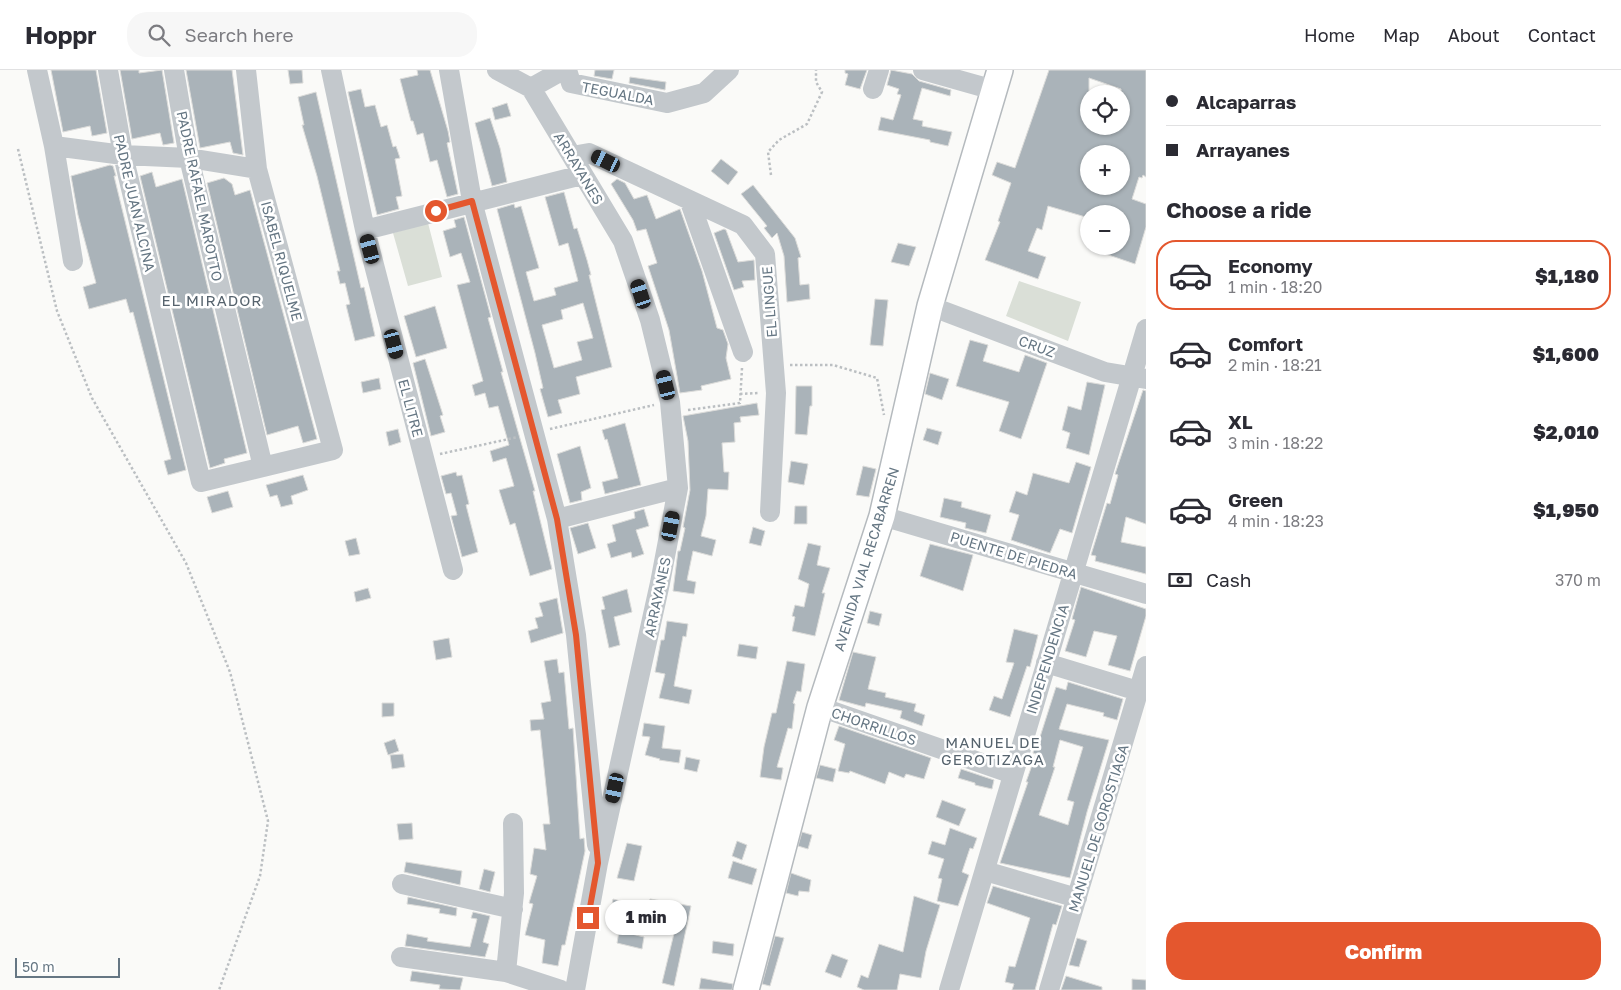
<!DOCTYPE html>
<html lang="en">
<head>
<meta charset="utf-8">
<style>
	:root { --surface:#fff; --page:#f7f7f7; --text:#2b2b33; --muted:#7c7c81; --line:#e1e1e2; --accent:#e4572e }
	body { margin:0; font-family:"Golos Text",sans-serif; background:var(--page); color:var(--text); height:100vh; display:flex; flex-direction:column; font-size:19px; white-space:nowrap }
	* { box-sizing:border-box; margin:0 }
	p { font-size:16px; color:var(--muted) }
	.icon { flex:none; width:28px; height:28px; fill:none; stroke:currentColor; stroke-width:2; stroke-linecap:round; stroke-linejoin:round }
	.map { position:relative; flex:1; overflow:hidden }
	.panel { display:flex; flex-direction:column; background:var(--surface); width:475px }
	.panel>* { flex:none }
	.banner { display:grid; align-content:center; height:110px; padding:0 20px; background:var(--surface) }
	.controls { position:absolute; left:1080px; top:15px; display:grid; gap:10px }
	.controls a { display:grid; place-items:center; width:50px; height:50px; border-radius:50%; background:var(--surface); box-shadow:0 1px 4px #0004; font-size:25px }
	.scale { position:absolute; left:15px; bottom:12px; width:105px; box-sizing:border-box; padding-left:5px; border:2px solid #657683; border-top:0; font-size:14px; line-height:18px; white-space:nowrap; color:#657683; -webkit-text-stroke:4px #fff; paint-order:stroke }
	.end { position:absolute; width:22px; height:22px; margin:-11px; border:6px solid #e4572e; background:#fff; box-shadow:0 0 0 2px #fff }
	.from { border-radius:50% }
	.bubble { position:absolute; height:35px; border-radius:18px; background:var(--surface); box-shadow:0 1px 4px #0004; font-size:16px; font-weight:800; line-height:35px; text-align:center }
	.car { position:absolute; width:15px; height:30px; margin:-15px -8px; border-radius:6px; box-shadow:0 0 4px 1px #0007; background:linear-gradient(#222 24%,#8ab4d8 0 40%,#222 0 76%,#8ab4d8 0 86%,#222 0) }
	.banner b { display:flex; align-items:center; gap:18px; height:48px; font-size:19px }
	.banner b+b { border-top:1px solid var(--line) }
	.banner i { width:12px; height:12px; background:var(--text) }
	ul { padding:0; list-style:none }
	li { display:flex; align-items:center; gap:15px; height:70px; margin:0 10px 8px; padding:0 10px; border:2px solid transparent; border-radius:20px }
	li div { flex:1 }
	li b { display:block; font-size:19px }
	li em { font-style:normal; font-weight:800 }
	li.selected { border-color:var(--accent) }
	li>.icon { width:45px; height:45px; stroke-width:1.5 }
	h2 { padding:0 20px; font-size:22px; line-height:60px }
	.pay { display:flex; align-items:center; gap:12px; height:55px; padding:0 20px; font-size:19px }
	.pay p { margin-inline-start:auto }
	.primary-button { display:flex; gap:10px; margin-top:auto; padding:10px 20px }
	.primary-button a { flex:1; height:58px; border-radius:20px; background:var(--accent); color:#fff; font-size:20px; font-weight:800; line-height:58px; text-align:center }
	header { display:flex; align-items:center; gap:30px; box-sizing:border-box; height:70px; padding:0 25px; background:var(--surface); border-bottom:1px solid var(--line) }
	header strong { font-size:24px }
	nav { display:flex; gap:28px; margin-inline-start:auto; font-size:18px }
	.search { width:350px; height:45px; background:var(--page); display:flex; align-items:center; gap:12px; box-sizing:border-box; padding:0 18px; border-radius:20px; color:var(--muted); font-size:19px }
	main { display:flex; flex:1; min-height:0 }
	.map>svg:first-child { display:block }
	.green { fill:#dadfd7 }
	.building { fill:#aab3b9; stroke:#dcdcda; fill-rule:evenodd }
	.lines { fill:none; stroke-linecap:round; stroke-linejoin:round }
	.major-casing { stroke:#b5babe; stroke-width:28 }
	.path { stroke:#bbbfc2; stroke-width:2.5; stroke-dasharray:2.5 2.5; stroke-linecap:butt }
	.minor { stroke:#c3c8cc; stroke-width:20 }
	.major { stroke:#fff; stroke-width:25 }
	.route { stroke:#e4572e; stroke-width:6 }
	.labels { text-anchor:middle; dominant-baseline:central; stroke-width:5; stroke-linejoin:round; paint-order:stroke }
	.street-label { font-size:14px; fill:#657683; stroke:#fff }
	.neighbourhood-label { font-size:15px; letter-spacing:1px; fill:#57646e; stroke:#fff }
</style>
</head>
<body>
<header>
<strong>Hoppr</strong>
<div class="search"><svg class="icon" aria-label="search" viewBox="0 0 24 24"><circle cx="10" cy="10" r="6"/><path d="M15 15l6 6"/></svg>Search here</div>
<nav><a>Home</a><a>Map</a><a>About</a><a>Contact</a></nav>
</header>
<main>
<div class="map">
<svg width="1146" height="920" viewBox="0 0 1146 920">
	<rect width="100%" height="100%" fill="#fafaf8"/>
	<!-- green -->
	<path class="green" d="M 428,153 L 442,207 L 408,216 L 393,163 Z
		M 1019,211 L 1081,232 L 1068,271 L 1006,246 Z"/>
	<!-- building -->
	<path class="building" d="M 51,0 L 96,0 L 107,63 L 92,66 L 90,56 L 63,62 Z
		M 120,0 L 139,0 L 139,3 L 162,0 L 174,73 L 163,75 L 160,63 L 132,69 Z
		M 186,0 L 232,0 L 243,85 L 233,83 L 230,72 L 200,78 Z
		M 288,0 L 302,0 L 303,13 L 290,14 Z
		M 417,0 L 430,0 L 448,61 L 450,72 L 447,73 L 458,124 L 447,127 L 437,90 L 430,92 L 423,63 L 417,65 L 413,51 L 411,51 L 400,9 L 418,5 Z
		M 595,0 L 614,0 L 612,9 L 594,6 Z
		M 845,0 L 867,0 L 860,19 L 845,15 L 848,4 L 845,3 Z
		M 891,0 L 912,4 L 919,11 L 951,20 L 950,26 L 922,18 L 913,49 L 923,51 L 922,56 L 952,62 L 948,76 L 930,72 L 930,70 L 878,60 L 881,47 L 893,50 L 901,25 L 897,24 L 899,19 L 887,15 Z
		M 1049,0 L 1146,0 L 1146,107 L 1143,105 L 1142,108 L 1139,107 L 1132,129 L 1146,134 L 1146,157 L 1135,194 L 1088,178 L 1089,176 L 1121,176 L 1121,144 L 1089,144 L 1089,148 L 1048,136 L 1042,160 L 1037,158 L 1028,181 L 1046,187 L 1038,209 L 985,190 L 1000,152 L 998,151 L 1011,113 L 992,105 L 997,92 L 1015,98 ZM 1089,8 L 1121,19 L 1121,56 L 1089,56 ZM 1089,84 L 1121,84 L 1121,116 L 1089,116 Z
		M 630,7 L 666,12 L 665,20 L 629,13 Z
		M 361,19 L 365,37 L 375,35 L 381,57 L 387,55 L 393,77 L 396,76 L 400,88 L 395,89 L 402,126 L 396,127 L 399,139 L 377,145 L 348,22 Z
		M 316,22 L 361,218 L 364,217 L 375,266 L 355,271 L 346,235 L 350,234 L 345,213 L 340,214 L 337,201 L 340,201 L 317,106 L 302,55 L 304,55 L 298,27 Z
		M 507,33 L 511,46 L 495,50 L 492,38 Z
		M 490,48 L 500,78 L 507,112 L 492,116 L 475,53 Z
		M 721,89 L 738,102 L 728,115 L 711,101 Z
		M 110,95 L 113,96 L 116,106 L 114,106 L 186,400 L 168,405 L 164,391 L 171,389 L 133,242 L 130,243 L 126,229 L 89,239 L 83,217 L 96,213 L 78,145 L 71,106 Z
		M 152,102 L 156,117 L 182,109 L 247,383 L 224,389 L 225,393 L 210,398 L 140,106 Z
		M 224,108 L 232,114 L 235,125 L 250,120 L 317,369 L 303,373 L 298,356 L 267,365 L 207,113 Z
		M 617,109 L 625,113 L 634,129 L 647,125 L 656,149 L 680,139 L 702,201 L 717,258 L 723,260 L 728,274 L 726,288 L 731,309 L 701,316 L 702,320 L 680,323 L 669,260 L 648,196 L 657,193 L 646,159 L 637,161 L 633,150 L 611,114 Z
		M 753,115 L 795,168 L 801,187 L 798,188 L 800,215 L 809,214 L 810,229 L 787,232 L 784,186 L 777,163 L 772,168 L 764,158 L 767,156 L 741,124 Z
		M 564,122 L 574,159 L 577,158 L 587,190 L 591,205 L 589,205 L 612,297 L 576,307 L 580,324 L 558,330 L 562,343 L 548,347 L 540,319 L 543,318 L 535,283 L 497,139 L 514,134 L 515,138 L 521,136 L 539,198 L 526,202 L 534,231 L 556,225 L 554,218 L 578,211 L 568,173 L 559,176 L 545,127 ZM 583,233 L 593,268 L 577,272 L 582,290 L 554,298 L 542,255 L 563,249 L 561,240 Z
		M 464,147 L 491,247 L 488,248 L 503,302 L 501,302 L 535,421 L 533,421 L 552,499 L 530,506 L 515,453 L 510,455 L 499,420 L 514,416 L 506,388 L 493,392 L 490,381 L 509,375 L 498,336 L 489,338 L 485,323 L 475,326 L 472,315 L 483,311 L 457,215 L 470,212 L 461,183 L 450,187 L 443,161 L 456,157 L 454,150 Z
		M 724,159 L 726,160 L 738,192 L 754,190 L 755,210 L 742,211 L 744,217 L 734,220 L 714,163 Z
		M 898,173 L 916,177 L 909,196 L 891,192 Z
		M 875,229 L 888,230 L 883,276 L 870,275 Z
		M 435,236 L 447,278 L 416,287 L 404,246 Z
		M 970,270 L 988,275 L 983,291 L 1019,302 L 1025,285 L 1047,293 L 1021,369 L 999,361 L 1009,332 L 956,316 Z
		M 425,289 L 443,345 L 440,346 L 445,362 L 431,366 L 413,293 Z
		M 930,303 L 949,309 L 942,330 L 925,324 Z
		M 379,308 L 381,319 L 363,323 L 361,312 Z
		M 1087,312 L 1105,315 L 1089,385 L 1066,378 L 1070,363 L 1062,360 L 1068,336 L 1081,340 Z
		M 796,316 L 812,316 L 812,336 L 810,336 L 807,365 L 795,364 Z
		M 1143,320 L 1146,321 L 1146,454 L 1126,447 L 1121,472 L 1146,477 L 1146,504 L 1095,491 L 1096,486 L 1091,485 L 1107,433 L 1110,434 L 1118,405 L 1115,404 Z
		M 757,333 L 759,345 L 740,347 L 741,352 L 734,353 L 735,372 L 722,373 L 724,402 L 729,402 L 728,420 L 708,419 L 706,446 L 701,466 L 716,470 L 712,486 L 693,481 L 687,510 L 696,512 L 694,524 L 673,521 L 678,481 L 680,481 L 685,458 L 683,457 L 690,420 L 688,371 L 683,346 Z
		M 625,353 L 641,415 L 605,424 L 602,412 L 618,408 L 607,369 L 605,370 L 602,360 Z
		M 927,358 L 942,362 L 938,375 L 923,370 Z
		M 398,359 L 401,372 L 389,376 L 386,362 Z
		M 580,376 L 591,418 L 581,422 L 582,430 L 570,433 L 557,384 Z
		M 791,391 L 808,394 L 804,415 L 788,412 Z
		M 1076,392 L 1091,397 L 1072,463 L 1060,459 L 1050,483 L 1011,470 L 1019,445 L 1009,442 L 1016,421 L 1027,425 L 1033,403 L 1069,413 Z
		M 863,396 L 876,399 L 869,427 L 856,425 Z
		M 456,402 L 457,406 L 462,405 L 469,434 L 466,435 L 478,482 L 462,487 L 451,446 L 457,445 L 451,423 L 446,424 L 441,406 Z
		M 303,405 L 308,420 L 291,426 L 293,434 L 281,437 L 277,425 L 270,427 L 266,415 Z
		M 228,421 L 233,437 L 212,443 L 207,427 Z
		M 944,428 L 962,432 L 961,437 L 991,445 L 986,463 L 965,458 L 966,453 L 940,447 Z
		M 795,436 L 807,436 L 807,454 L 794,454 Z
		M 644,439 L 649,456 L 636,460 L 644,484 L 632,488 L 631,482 L 611,488 L 607,474 L 616,471 L 612,455 L 635,448 L 634,442 Z
		M 588,453 L 596,478 L 578,484 L 570,458 Z
		M 753,457 L 765,461 L 761,476 L 749,473 Z
		M 356,468 L 360,484 L 349,486 L 345,471 Z
		M 808,473 L 821,476 L 817,495 L 830,498 L 822,523 L 825,523 L 815,566 L 792,561 L 795,547 L 792,546 L 795,535 L 804,537 L 809,514 L 798,509 Z
		M 930,474 L 973,485 L 963,521 L 920,506 Z
		M 1081,517 L 1146,539 L 1146,546 L 1130,601 L 1108,595 L 1117,566 L 1094,561 L 1086,587 L 1065,581 L 1075,550 L 1072,549 Z
		M 368,518 L 371,528 L 356,532 L 354,522 Z
		M 627,519 L 632,542 L 614,547 L 620,575 L 609,578 L 601,540 L 605,539 L 602,527 Z
		M 557,528 L 563,563 L 531,573 L 528,561 L 538,558 L 535,548 L 543,546 L 539,533 Z
		M 870,541 L 882,544 L 879,556 L 867,553 Z
		M 667,551 L 688,554 L 686,567 L 683,566 L 674,616 L 692,620 L 689,634 L 659,628 L 665,604 L 655,602 L 661,570 L 664,570 Z
		M 1014,559 L 1038,565 L 1030,597 L 1027,596 L 1010,647 L 989,640 L 994,626 L 1002,629 L 1014,593 L 1006,592 Z
		M 449,568 L 452,587 L 436,590 L 433,571 Z
		M 739,574 L 758,577 L 756,589 L 737,586 Z
		M 853,582 L 876,587 L 868,619 L 886,623 L 885,627 L 916,634 L 914,641 L 925,645 L 922,656 L 900,648 L 902,641 L 866,633 L 865,637 L 839,630 Z
		M 557,589 L 559,603 L 564,602 L 569,659 L 573,658 L 580,769 L 584,768 L 585,781 L 565,875 L 562,875 L 558,896 L 542,893 L 545,870 L 525,865 L 533,834 L 529,833 L 537,806 L 530,804 L 534,778 L 546,780 L 543,754 L 550,754 L 540,660 L 531,661 L 530,650 L 544,649 L 541,633 L 551,631 L 544,591 Z
		M 787,591 L 805,594 L 801,622 L 797,621 L 793,633 L 795,634 L 792,659 L 788,658 L 777,697 L 783,698 L 781,710 L 760,707 L 764,677 L 772,643 L 776,643 Z
		M 1068,612 L 1123,629 L 1117,650 L 1103,646 L 1104,643 L 1067,634 L 1059,659 L 1109,670 L 1087,742 L 1070,808 L 1000,793 L 1028,712 L 1026,712 L 1036,684 L 1033,683 L 1037,666 L 1040,667 L 1056,617 L 1066,620 ZM 1060,670 L 1083,677 L 1067,730 L 1074,732 L 1068,755 L 1039,745 L 1055,697 L 1053,697 Z
		M 382,633 L 394,633 L 394,646 L 382,647 Z
		M 644,653 L 665,656 L 662,678 L 681,680 L 679,693 L 659,690 L 660,689 L 645,685 L 650,667 L 642,666 Z
		M 839,656 L 931,688 L 924,709 L 906,704 L 904,708 L 889,702 L 885,714 L 850,701 L 849,703 L 838,701 L 845,674 L 834,670 Z
		M 395,669 L 399,681 L 388,685 L 384,673 Z
		M 403,684 L 405,697 L 392,699 L 390,685 Z
		M 686,687 L 700,690 L 697,702 L 684,699 Z
		M 820,695 L 836,699 L 833,712 L 816,708 Z
		M 961,699 L 994,710 L 992,719 L 975,715 L 975,713 L 958,708 Z
		M 942,730 L 966,739 L 959,756 L 936,747 Z
		M 412,753 L 413,769 L 399,770 L 397,754 Z
		M 950,758 L 977,768 L 973,779 L 970,778 L 962,802 L 969,805 L 958,836 L 937,831 L 942,809 L 938,808 L 944,789 L 928,784 L 932,771 L 945,775 Z
		M 802,762 L 812,765 L 808,779 L 798,776 Z
		M 737,771 L 747,775 L 742,790 L 732,786 Z
		M 627,773 L 642,776 L 634,811 L 617,808 Z
		M 733,791 L 757,799 L 752,815 L 728,808 Z
		M 406,792 L 462,801 L 460,815 L 404,802 Z
		M 484,799 L 495,802 L 490,822 L 479,819 Z
		M 791,803 L 811,810 L 809,822 L 799,821 L 798,826 L 786,823 Z
		M 993,816 L 1062,836 L 1056,855 L 1053,854 L 1035,920 L 1012,920 L 1014,914 L 1005,912 L 1009,896 L 1015,897 L 1030,848 L 987,833 Z
		M 914,826 L 940,835 L 926,881 L 921,908 L 900,904 L 897,920 L 864,920 L 857,917 L 861,905 L 868,908 L 879,874 L 903,882 Z
		M 408,827 L 457,838 L 456,846 L 439,843 L 440,839 L 407,834 Z
		M 613,829 L 628,833 L 623,855 L 609,852 Z
		M 650,829 L 691,836 L 674,916 L 662,913 L 678,847 L 648,841 Z
		M 473,842 L 490,846 L 483,872 L 489,874 L 485,887 L 405,876 L 407,864 L 428,868 L 427,871 L 470,877 L 477,849 L 471,848 Z
		M 619,861 L 644,867 L 642,879 L 617,873 Z
		M 775,866 L 784,868 L 770,916 L 762,914 Z
		M 1077,868 L 1087,871 L 1079,897 L 1069,895 Z
		M 713,871 L 734,874 L 733,886 L 712,883 Z
		M 832,884 L 848,890 L 841,908 L 825,902 Z
		M 412,901 L 463,908 L 460,920 L 439,919 L 440,915 L 410,911 Z
		M 1066,906 L 1102,917 L 1102,920 L 1061,920 Z
		M 701,908 L 733,914 L 732,920 L 699,919 Z
		M 1132,909 L 1146,910 L 1146,920 L 1132,920 Z"/>
	<g class="lines">
		<defs>
			<path id="major" d="M 746,920 L 820,637 L 882,446 L 930,236 L 1000,0"/>
		</defs>
		<!-- major casing -->
		<use href="#major" class="major-casing"/>
		<!-- path -->
		<path class="path" d="M 18,79 L 57,241 L 92,328 L 186,493 L 230,602 L 268,751 L 260,806 L 219,920
			M 771,105 L 768,82 L 779,70 L 807,54 L 822,22 L 816,12 L 816,0
			M 790,295 L 833,295 L 877,308 L 884,345
			M 740,324 L 759,323
			M 688,340 L 740,333 L 742,298
			M 550,359 L 654,335
			M 440,384 L 518,367"/>
		<!-- minor -->
		<path class="minor" d="M 37,0 L 54,76 L 73,191
			M 108,0 L 123,85 L 201,412 L 333,380 L 257,99 L 246,0
			M 174,0 L 189,88 L 263,397
			M 331,0 L 365,160 L 453,500
			M 449,0 L 472,131 L 557,449 L 576,565 L 597,775
			M 497,0 L 531,18 L 623,171 L 650,250 L 670,332 L 678,418 L 660,513 L 598,793 L 575,920
			M 567,0 L 571,13 L 667,33 L 704,23 L 729,0
			M 923,0 L 994,20
			M 531,18 L 563,0
			M 873,19 L 879,0
			M 54,76 L 123,85 L 189,88 L 257,99
			M 572,86 L 589,83 L 743,155 L 765,184 L 776,323 L 770,442
			M 690,132 L 743,282
			M 365,160 L 582,105
			M 930,236 L 1105,302 L 1146,309
			M 882,446 L 1146,524
			M 557,449 L 678,418
			M 1046,593 L 1138,621
			M 820,637 L 1013,704
			M 513,753 L 514,823 L 506,902 L 561,920
			M 985,801 L 1077,828
			M 402,814 L 513,839
			M 401,887 L 506,902
			M 949,920 L 1146,259
			M 1049,920 L 1146,596"/>
		<!-- major -->
		<use href="#major" class="major"/>
	</g>
	<g class="lines">
		<!-- route -->
		<path class="route" d="M 436,141 L 472,131 L 557,449 L 576,565 L 598,793 L 588,848"/>
	</g>
	<g class="labels">
		<!-- street labels -->
		<g class="street-label">
			<text transform="translate(618 23) rotate(11)">TEGUALDA</text>
			<text transform="translate(579 98) rotate(59)">ARRAYANES</text>
			<text transform="translate(200 126) rotate(78)">PADRE RAFAEL MAROTTO</text>
			<text transform="translate(135 133) rotate(77)">PADRE JUAN ALCINA</text>
			<text transform="translate(282 191) rotate(75)">ISABEL RIQUELME</text>
			<text transform="translate(769 232) rotate(-94)">EL LINGUE</text>
			<text transform="translate(1037 276) rotate(20)">CRUZ</text>
			<text transform="translate(411 338) rotate(75)">EL LITRE</text>
			<text transform="translate(1014 485) rotate(17)">PUENTE DE PIEDRA</text>
			<text transform="translate(866 489) rotate(-73)">AVENIDA VIAL RECABARREN</text>
			<text transform="translate(657 527) rotate(-78)">ARRAYANES</text>
			<text transform="translate(1047 589) rotate(-73)">INDEPENDENCIA</text>
			<text transform="translate(874 656) rotate(19)">CHORRILLOS</text>
			<text transform="translate(1098 758) rotate(-73)">MANUEL DE GOROSTIAGA</text>
		</g>
		<!-- neighbourhood labels -->
		<g class="neighbourhood-label">
			<text x="212" y="230">EL MIRADOR</text>
			<text x="993" y="672">MANUEL DE<tspan x="993" dy="17">GEROTIZAGA</tspan></text>
		</g>
	</g>
</svg>
<div class="controls">
<a><svg class="icon" aria-label="locate" viewBox="0 0 24 24"><circle cx="12" cy="12" r="6"/><path d="M12 2v4M12 18v4M2 12h4M18 12h4"/></svg></a>
<a>+</a>
<a>−</a>
</div>
<div class="scale">50 m</div>
<i class="end from" style="left:436px;top:141px"></i>
<i class="end" style="left:588px;top:848px"></i>
<div class="bubble" style="left:605px;top:830px;width:82px">1 min</div>
<i class="car" style="left:606px;top:91px;rotate:296deg"></i>
<i class="car" style="left:370px;top:179px;rotate:345deg"></i>
<i class="car" style="left:641px;top:224px;rotate:342deg"></i>
<i class="car" style="left:394px;top:274px;rotate:165deg"></i>
<i class="car" style="left:666px;top:315px;rotate:346deg"></i>
<i class="car" style="left:671px;top:456px;rotate:11deg"></i>
<i class="car" style="left:615px;top:718px;rotate:192deg"></i>
</div>
<section class="panel">
<div class="banner">
<b><i class="from"></i>Alcaparras</b>
<b><i></i>Arrayanes</b>
</div>
<h2>Choose a ride</h2>
<ul>
<li class="selected"><svg class="icon" aria-label="car" viewBox="0 0 24 24"><path d="M5 17H2v-5l4-1 3-4h7l3 4 3 1v5h-3M9 17h6M6 11h13"/><circle cx="7" cy="17" r="2"/><circle cx="17" cy="17" r="2"/></svg><div><b>Economy</b><p>1 min · 18:20</p></div><em>$1,180</em></li>
<li><svg class="icon" aria-label="car" viewBox="0 0 24 24"><path d="M5 17H2v-5l4-1 3-4h7l3 4 3 1v5h-3M9 17h6M6 11h13"/><circle cx="7" cy="17" r="2"/><circle cx="17" cy="17" r="2"/></svg><div><b>Comfort</b><p>2 min · 18:21</p></div><em>$1,600</em></li>
<li><svg class="icon" aria-label="car" viewBox="0 0 24 24"><path d="M5 17H2v-5l4-1 3-4h7l3 4 3 1v5h-3M9 17h6M6 11h13"/><circle cx="7" cy="17" r="2"/><circle cx="17" cy="17" r="2"/></svg><div><b>XL</b><p>3 min · 18:22</p></div><em>$2,010</em></li>
<li><svg class="icon" aria-label="car" viewBox="0 0 24 24"><path d="M5 17H2v-5l4-1 3-4h7l3 4 3 1v5h-3M9 17h6M6 11h13"/><circle cx="7" cy="17" r="2"/><circle cx="17" cy="17" r="2"/></svg><div><b>Green</b><p>4 min · 18:23</p></div><em>$1,950</em></li>
</ul>
<div class="pay"><svg class="icon" aria-label="cash" viewBox="0 0 24 24"><path d="M3 7h18v10H3z"/><circle cx="12" cy="12" r="2"/></svg>Cash<p>370 m</p></div>
<div class="primary-button"><a>Confirm</a></div>
</section>
</main>
</body>
</html>
